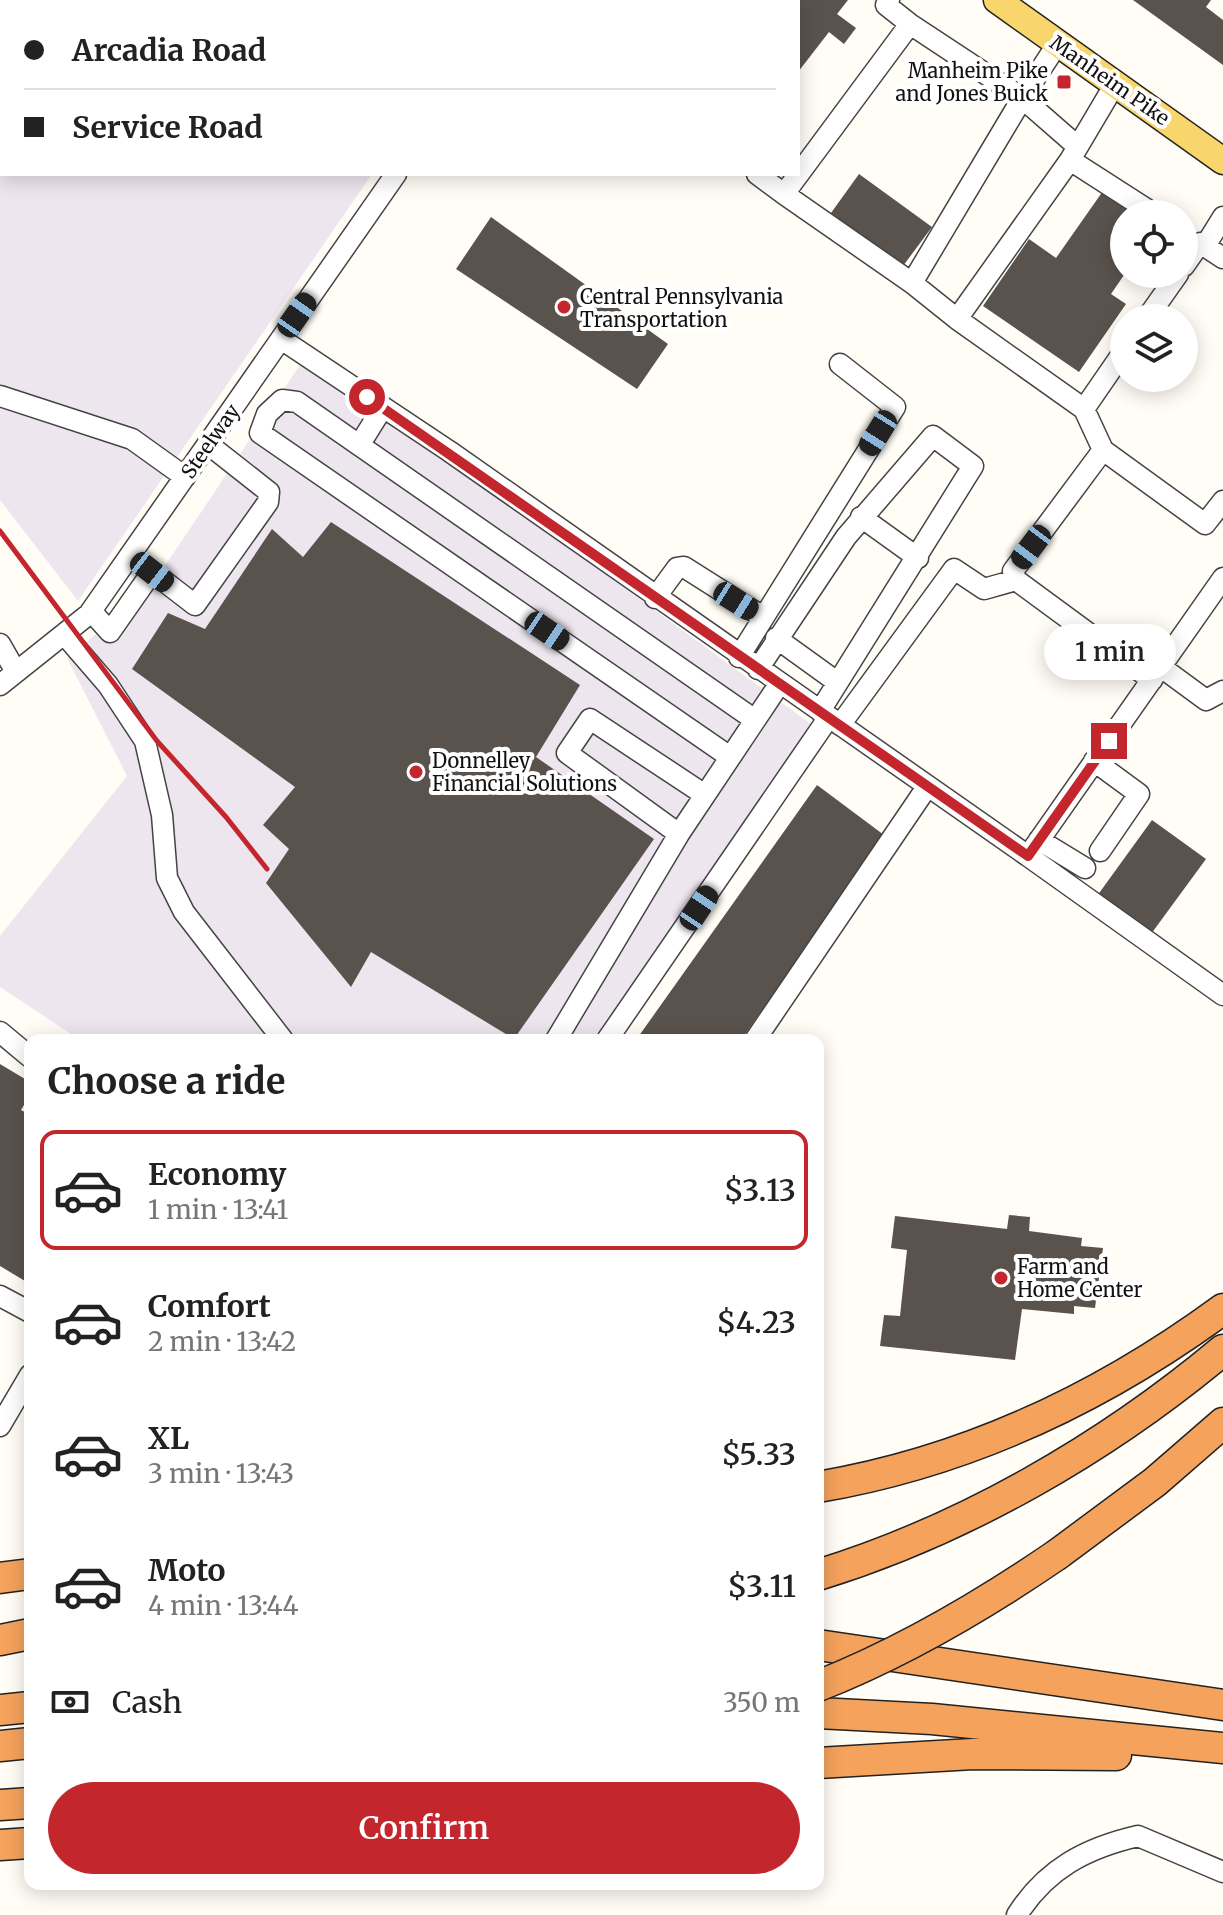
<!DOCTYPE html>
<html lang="en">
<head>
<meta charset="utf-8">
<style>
	:root { --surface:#fff; --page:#f2f2f2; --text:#222; --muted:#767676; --line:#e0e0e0; --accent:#c4262e }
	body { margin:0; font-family:Merriweather,serif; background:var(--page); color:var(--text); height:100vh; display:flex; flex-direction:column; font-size:30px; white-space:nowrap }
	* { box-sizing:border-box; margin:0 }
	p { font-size:26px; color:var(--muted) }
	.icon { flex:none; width:44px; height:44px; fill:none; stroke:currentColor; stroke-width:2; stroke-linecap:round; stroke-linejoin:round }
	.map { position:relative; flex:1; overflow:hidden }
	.side { position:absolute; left:24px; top:1034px; width:800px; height:856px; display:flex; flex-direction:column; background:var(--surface); border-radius:16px; box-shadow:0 4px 20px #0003 }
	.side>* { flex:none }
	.top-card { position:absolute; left:0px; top:0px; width:800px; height:176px; box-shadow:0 4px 20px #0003; display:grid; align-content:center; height:176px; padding:0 24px; background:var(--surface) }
	.controls { position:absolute; left:1110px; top:200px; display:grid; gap:16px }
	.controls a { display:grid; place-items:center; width:88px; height:88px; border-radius:50%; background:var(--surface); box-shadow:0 4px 20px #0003; font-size:40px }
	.end { position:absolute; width:36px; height:36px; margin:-18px; border:10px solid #c4262e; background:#fff; box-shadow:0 0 0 4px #fff }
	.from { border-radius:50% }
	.bubble { position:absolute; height:56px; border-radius:28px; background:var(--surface); box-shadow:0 4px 20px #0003; font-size:26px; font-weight:600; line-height:56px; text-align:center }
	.car { position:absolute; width:24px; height:48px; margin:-24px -12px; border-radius:10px; box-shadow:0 0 6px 2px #0007; background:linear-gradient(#222 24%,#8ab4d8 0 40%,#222 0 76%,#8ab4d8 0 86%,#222 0) }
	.top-card b { display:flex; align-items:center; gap:28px; height:76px; font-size:30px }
	.top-card b+b { border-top:2px solid var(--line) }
	.top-card i { width:20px; height:20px; background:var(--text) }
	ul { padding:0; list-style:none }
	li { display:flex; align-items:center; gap:24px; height:120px; margin:0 16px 12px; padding:0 8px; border:4px solid transparent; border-radius:16px }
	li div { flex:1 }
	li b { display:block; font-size:30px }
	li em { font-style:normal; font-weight:600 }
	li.on { border-color:var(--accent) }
	li>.icon { width:72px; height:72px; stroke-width:1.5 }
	h2 { padding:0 24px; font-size:36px; line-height:96px }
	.pay { display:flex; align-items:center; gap:20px; height:88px; padding:0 24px; font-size:30px }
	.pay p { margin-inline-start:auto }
	.cta { display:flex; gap:16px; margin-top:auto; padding:16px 24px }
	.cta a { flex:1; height:92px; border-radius:48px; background:var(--accent); color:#fff; font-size:32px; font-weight:600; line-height:92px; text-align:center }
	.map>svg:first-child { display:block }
	.industrial { fill:#eee6ef }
	.building { fill:#5a524d }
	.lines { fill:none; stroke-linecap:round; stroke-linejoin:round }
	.minor-casing { stroke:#444; stroke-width:23 }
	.major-casing { stroke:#222; stroke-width:29 }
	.highway-casing { stroke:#222; stroke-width:33 }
	.minor { stroke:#fff; stroke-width:20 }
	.major { stroke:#f9d66b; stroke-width:26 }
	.highway { stroke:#f5a25d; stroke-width:30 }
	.rail { stroke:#c4262e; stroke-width:5 }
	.highway-bridge-casing { stroke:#222; stroke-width:33; stroke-linecap:butt }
	.highway-bridge { stroke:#f5a25d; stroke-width:30 }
	.route { stroke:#c4262e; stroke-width:10 }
	.poi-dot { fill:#c4262e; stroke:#fff; stroke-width:3 }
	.labels { text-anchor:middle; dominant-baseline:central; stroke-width:8; stroke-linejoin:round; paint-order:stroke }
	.poi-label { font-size:20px; fill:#111; stroke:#fff; text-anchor:start }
	.street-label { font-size:20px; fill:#111; stroke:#fff }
</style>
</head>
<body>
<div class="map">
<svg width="1223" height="1915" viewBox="0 0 1223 1915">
	<rect width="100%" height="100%" fill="#fffdf5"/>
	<!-- industrial -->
	<path class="industrial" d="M 0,0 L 414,2 L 2,2 L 2,174 L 372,174 L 78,601 L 0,500 Z
		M 306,356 L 815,727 L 596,1040 L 80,1040 L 0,987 L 0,936 L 127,776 L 67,658 L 148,591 Z"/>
	<!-- building -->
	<path class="building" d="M 798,0 L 848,0 L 837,14 L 856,28 L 844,44 L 829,32 L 798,72 Z
		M 1133,0 L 1211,0 L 1206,7 L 1223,20 L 1223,65 Z
		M 859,174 L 932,227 L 903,266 L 831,213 Z
		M 1103,191 L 1135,214 L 1124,214 L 1124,275 L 1111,294 L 1126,304 L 1079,372 L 983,306 L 1029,239 L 1056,258 Z
		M 491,217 L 668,344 L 637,389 L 456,269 Z
		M 331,522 L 580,685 L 536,757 L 654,839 L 514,1039 L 371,952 L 351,987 L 266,883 L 289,849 L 263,825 L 295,787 L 132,669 L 168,613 L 205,629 L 272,529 L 303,557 Z
		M 817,785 L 884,835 L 741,1040 L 636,1040 Z
		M 1152,820 L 1206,859 L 1151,934 L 1097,896 Z
		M 0,1064 L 30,1082 L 30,1095 L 21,1110 L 30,1115 L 30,1284 L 0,1266 Z
		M 1009,1215 L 1030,1217 L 1029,1231 L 1082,1238 L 1081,1246 L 1103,1248 L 1095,1308 L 1074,1306 L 1074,1314 L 1022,1309 L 1015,1360 L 880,1346 L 884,1315 L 900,1316 L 907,1250 L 891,1248 L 895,1216 L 1007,1229 Z"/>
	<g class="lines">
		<defs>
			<path id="minor" d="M 614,0 L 618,2
				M 889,0 L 886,5 L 910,24
				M 371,2 L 371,0
				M 514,2 L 516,0
				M 578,2 L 580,0
				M 688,2 L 689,0
				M 1058,43 L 1022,98 L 1017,107 L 912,283 L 784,194 L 910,24 L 1022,98 L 1077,146
				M 1115,84 L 1070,160 L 1154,214
				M 1070,160 L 957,319 L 1084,409
				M 757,174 L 784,194
				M 1205,246 L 1223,217
				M 1184,266 L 1200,243 L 1223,258
				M 912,283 L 957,319
				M 1147,318 L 1178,274
				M 281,339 L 449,451 L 1028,856 L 1223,578
				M 1124,351 L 1084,409 L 1103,450 L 1205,524 L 1223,501
				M 0,396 L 132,439 L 185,477
				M 360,444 L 383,407
				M 1103,450 L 1013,571 L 1016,580 L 1152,680
				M 861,517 L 918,558
				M 130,555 L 195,605 L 268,502 L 269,492 L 208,444
				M 655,598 L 677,568 L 684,567 L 763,617
				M 91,611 L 110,632 L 152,572
				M 64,634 L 108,685 L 145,741 L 162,815 L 167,878 L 184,912 L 283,1040
				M 776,638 L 837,682
				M 0,644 L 16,672
				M 739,657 L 895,407 L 840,364
				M 1161,667 L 1206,700 L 1223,691
				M 758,669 L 846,537 L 933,436 L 973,466 L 820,711
				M 0,685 L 89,614 L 396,174
				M 840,725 L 954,569 L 984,589 L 1016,580
				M 730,757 L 260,433 L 267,414 L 282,400 L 297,402 L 755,720
				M 1094,761 L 1139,794 L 1100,851
				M 679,834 L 567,753 L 590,719 L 705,795
				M 1039,840 L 1085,868
				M 1028,856 L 1223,995
				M 0,1032 L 30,1057
				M 556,1040 L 679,834 L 780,683
				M 607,1040 L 829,717
				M 755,1040 L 927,787
				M 0,1296 L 30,1312
				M 0,1426 L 30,1375
				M 1017,1915 C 1046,1869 1086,1848 1138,1836 L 1223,1872"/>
			<path id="major" d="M 997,0 L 1223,161"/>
			<path id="highway" d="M 818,1487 C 966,1462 1103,1397 1223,1309
				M 1058,1554 L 1155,1482 L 1223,1423
				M 818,1575 C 964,1530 1106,1448 1223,1350
				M 0,1578 L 30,1574
				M 0,1640 L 30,1634
				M 818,1645 L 1223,1705
				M 0,1710 L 30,1707
				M 818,1713 L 932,1719 L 1223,1748
				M 0,1746 L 30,1743
				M 818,1763 L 973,1754 L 1116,1755
				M 0,1805 L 30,1803
				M 0,1845 L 30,1843"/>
		</defs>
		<!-- minor casing -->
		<use href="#minor" class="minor-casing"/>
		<!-- major casing -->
		<use href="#major" class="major-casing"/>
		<!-- highway casing -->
		<use href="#highway" class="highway-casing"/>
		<!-- minor -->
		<use href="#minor" class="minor"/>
		<!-- major -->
		<use href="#major" class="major"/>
		<!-- highway -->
		<use href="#highway" class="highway"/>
		<!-- rail -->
		<path class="rail" d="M 0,531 L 157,741 L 226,817 L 267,869"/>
		<defs>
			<path id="highway-bridge" d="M 818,1686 C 904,1652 982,1606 1058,1554"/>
		</defs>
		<!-- highway-bridge casing -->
		<use href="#highway-bridge" class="highway-bridge-casing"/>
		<!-- highway-bridge -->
		<use href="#highway-bridge" class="highway-bridge"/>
	</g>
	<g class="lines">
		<!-- route -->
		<path class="route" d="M 367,397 L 1028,856 L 1109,741"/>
	</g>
	<!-- markers -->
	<g class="poi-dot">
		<rect x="1056" y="74" width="16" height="16" rx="4"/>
		<circle cx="564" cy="307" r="8"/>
		<circle cx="416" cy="772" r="8"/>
		<circle cx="1001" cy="1278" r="8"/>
	</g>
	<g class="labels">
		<!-- poi labels -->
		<g class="poi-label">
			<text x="1048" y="70" text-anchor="end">Manheim Pike<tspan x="1048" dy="23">and Jones Buick</tspan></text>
			<text x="580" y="296">Central Pennsylvania<tspan x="580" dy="23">Transportation</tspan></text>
			<text x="432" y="760">Donnelley<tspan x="432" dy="23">Financial Solutions</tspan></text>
			<text x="1017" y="1266">Farm and<tspan x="1017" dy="23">Home Center</tspan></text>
		</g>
		<!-- street labels -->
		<g class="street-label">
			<text transform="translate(1110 80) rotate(35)">Manheim Pike</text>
			<text transform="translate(210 441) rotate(-55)">Steelway</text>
		</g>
	</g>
</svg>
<div class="controls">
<a><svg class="icon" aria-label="locate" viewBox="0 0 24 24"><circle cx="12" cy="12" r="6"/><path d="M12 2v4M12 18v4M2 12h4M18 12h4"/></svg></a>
<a><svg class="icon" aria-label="layers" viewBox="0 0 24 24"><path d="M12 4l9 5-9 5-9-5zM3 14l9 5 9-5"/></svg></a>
</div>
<i class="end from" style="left:367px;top:397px"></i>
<i class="end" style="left:1109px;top:741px"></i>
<div class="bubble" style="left:1044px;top:624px;width:132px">1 min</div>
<i class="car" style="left:297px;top:315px;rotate:35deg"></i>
<i class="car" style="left:878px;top:433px;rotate:212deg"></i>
<i class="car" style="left:1031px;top:547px;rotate:217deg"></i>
<i class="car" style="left:152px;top:572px;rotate:128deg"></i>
<i class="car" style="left:736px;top:601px;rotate:122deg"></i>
<i class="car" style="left:547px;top:631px;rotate:124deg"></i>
<i class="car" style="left:699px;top:908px;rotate:34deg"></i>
<div class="top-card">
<b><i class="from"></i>Arcadia Road</b>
<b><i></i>Service Road</b>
</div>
<section class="side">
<h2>Choose a ride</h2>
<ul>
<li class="on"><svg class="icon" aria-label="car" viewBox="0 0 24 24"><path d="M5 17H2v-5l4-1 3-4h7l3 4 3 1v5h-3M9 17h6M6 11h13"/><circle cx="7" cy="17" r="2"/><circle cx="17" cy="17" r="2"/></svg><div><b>Economy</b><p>1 min · 13:41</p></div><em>$3.13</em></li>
<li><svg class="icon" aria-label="car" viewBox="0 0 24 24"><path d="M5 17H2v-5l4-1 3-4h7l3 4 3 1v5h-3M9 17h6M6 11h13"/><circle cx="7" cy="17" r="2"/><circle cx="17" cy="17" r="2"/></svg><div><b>Comfort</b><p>2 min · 13:42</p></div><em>$4.23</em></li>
<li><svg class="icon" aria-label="car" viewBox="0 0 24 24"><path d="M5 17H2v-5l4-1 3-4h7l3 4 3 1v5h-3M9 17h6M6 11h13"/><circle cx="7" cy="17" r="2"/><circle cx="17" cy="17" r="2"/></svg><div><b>XL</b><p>3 min · 13:43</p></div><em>$5.33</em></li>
<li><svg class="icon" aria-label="car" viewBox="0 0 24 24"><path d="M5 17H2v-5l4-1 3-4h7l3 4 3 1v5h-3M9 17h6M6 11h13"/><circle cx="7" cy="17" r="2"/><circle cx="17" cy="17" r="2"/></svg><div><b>Moto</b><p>4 min · 13:44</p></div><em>$3.11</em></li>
</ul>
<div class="pay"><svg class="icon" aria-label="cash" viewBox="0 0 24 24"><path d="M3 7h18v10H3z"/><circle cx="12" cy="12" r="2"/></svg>Cash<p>350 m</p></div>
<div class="cta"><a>Confirm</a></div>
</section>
</div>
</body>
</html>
